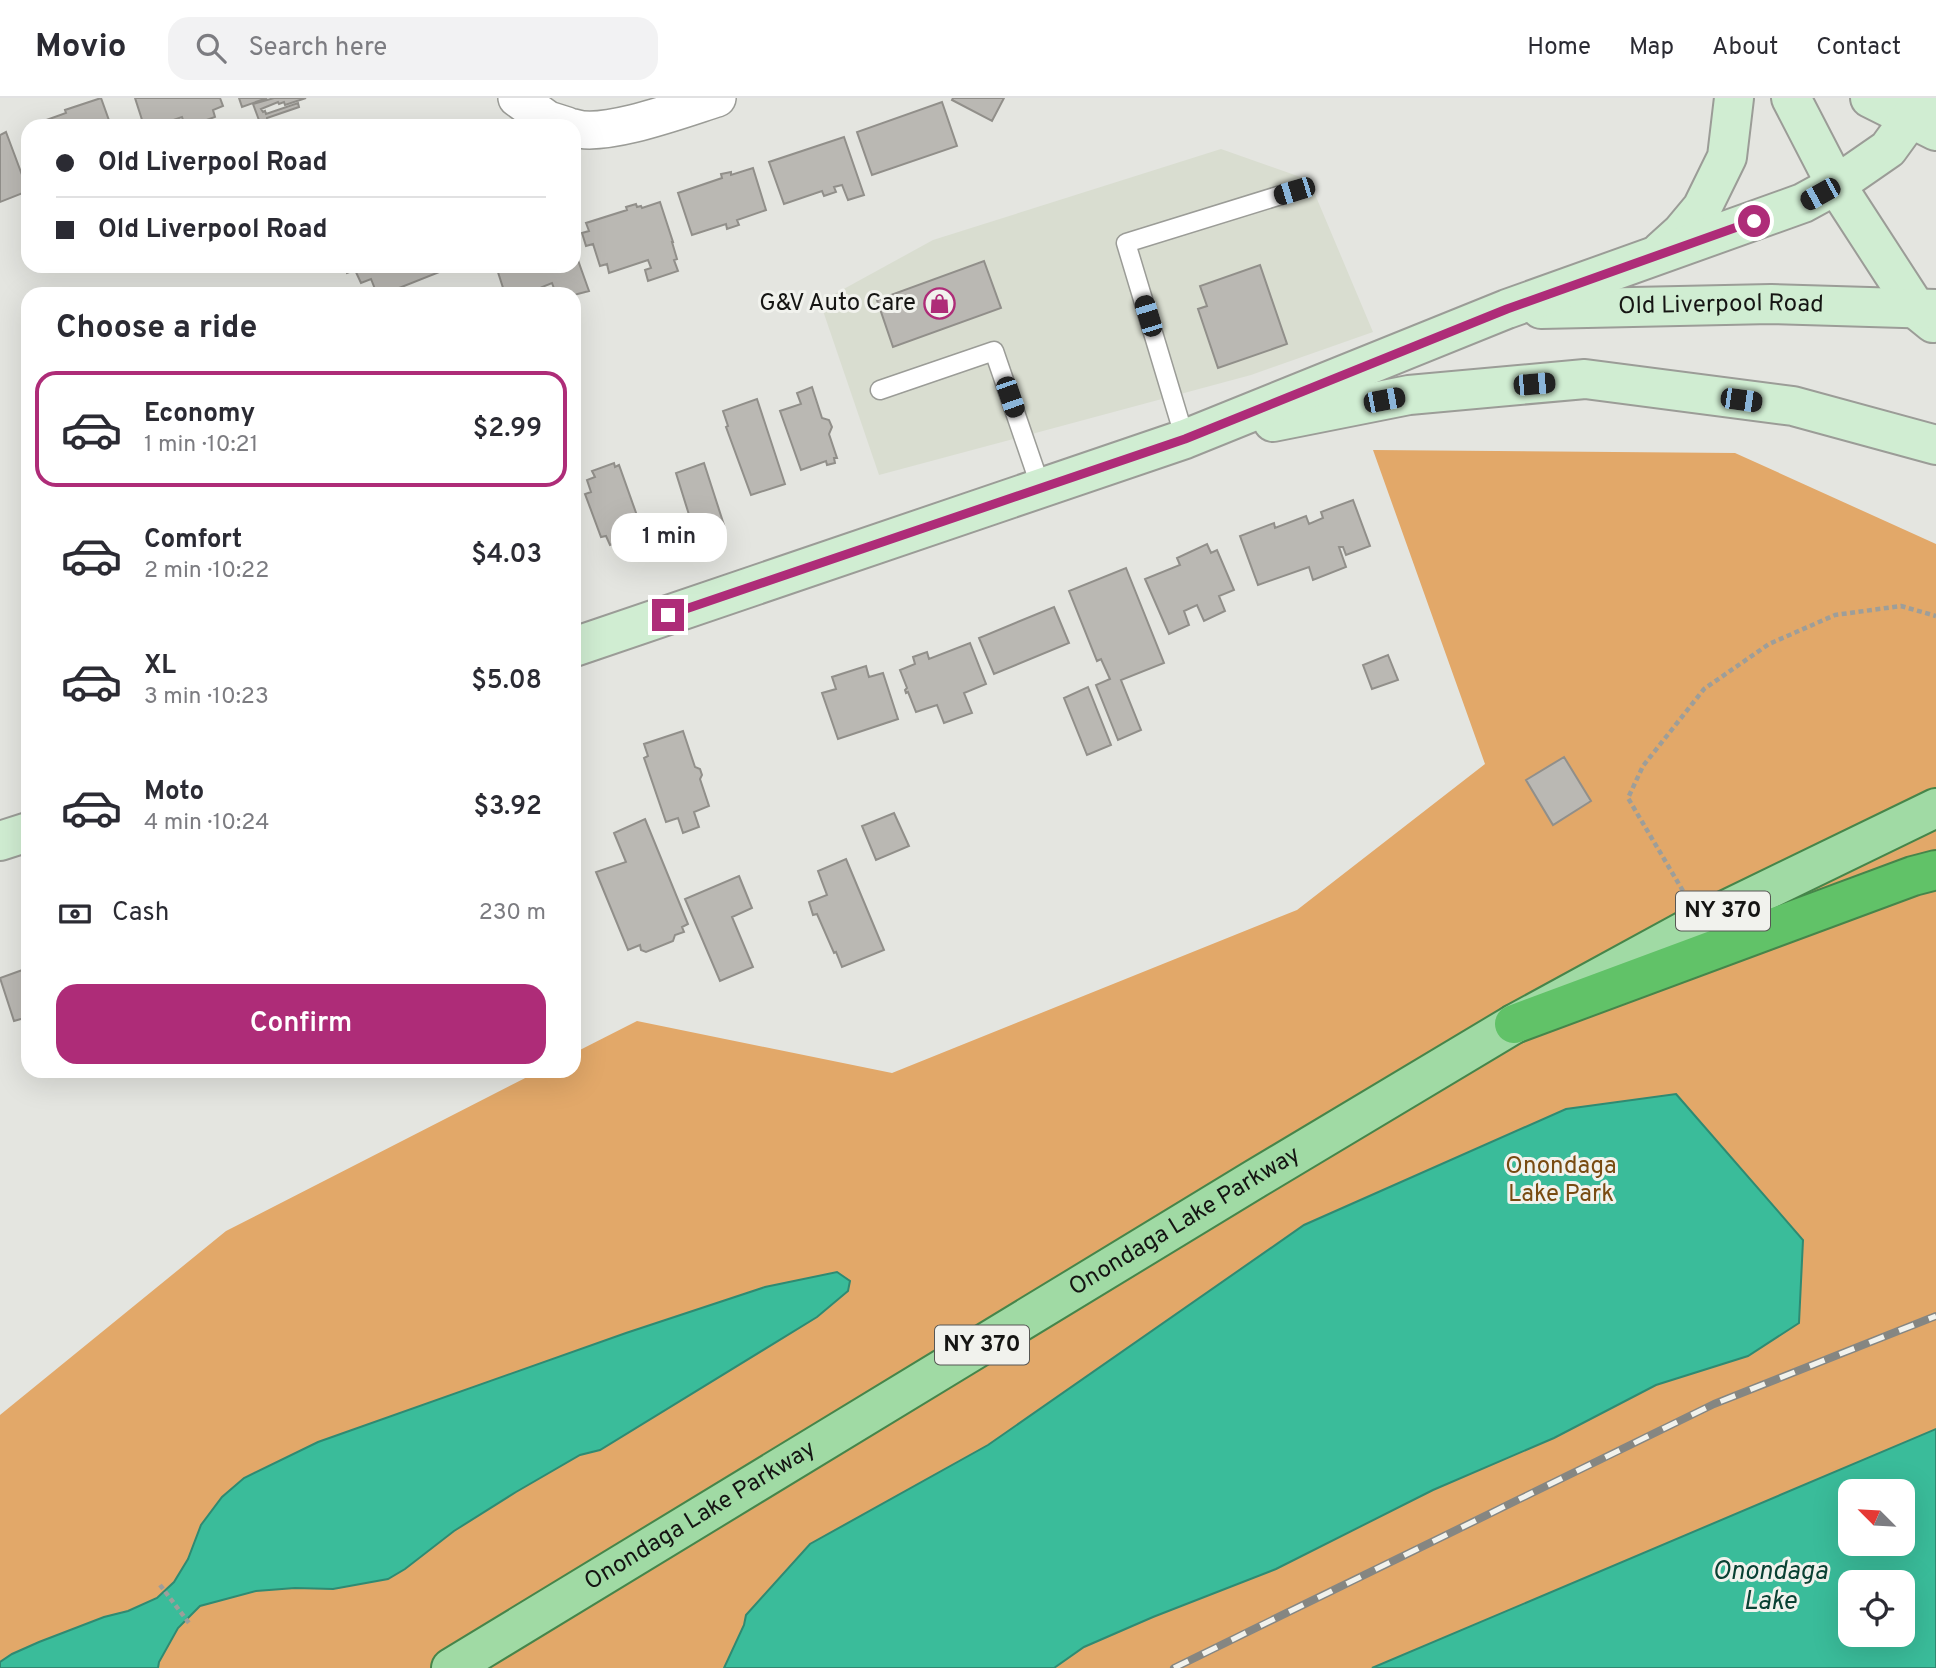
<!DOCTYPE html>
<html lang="en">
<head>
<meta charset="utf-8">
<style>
	:root { --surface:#fff; --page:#f2f2f3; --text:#2b2b33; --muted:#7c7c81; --line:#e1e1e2; --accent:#ae2c78 }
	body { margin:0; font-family:Overpass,sans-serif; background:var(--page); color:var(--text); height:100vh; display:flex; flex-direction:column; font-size:26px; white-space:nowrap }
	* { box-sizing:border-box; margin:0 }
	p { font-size:23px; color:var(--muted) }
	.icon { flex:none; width:38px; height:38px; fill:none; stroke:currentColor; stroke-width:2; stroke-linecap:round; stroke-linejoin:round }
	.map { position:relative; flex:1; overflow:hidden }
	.side { position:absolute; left:21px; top:189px; width:560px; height:791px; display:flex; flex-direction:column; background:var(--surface); border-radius:21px; box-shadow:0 7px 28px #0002 }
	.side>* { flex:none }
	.banner { position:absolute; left:21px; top:21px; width:560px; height:154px; border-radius:21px; box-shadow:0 7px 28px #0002; display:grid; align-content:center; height:154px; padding:0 35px; background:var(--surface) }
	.needle { width:46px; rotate:294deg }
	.controls { position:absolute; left:1838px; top:1381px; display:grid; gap:14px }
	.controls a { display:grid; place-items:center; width:77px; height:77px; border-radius:14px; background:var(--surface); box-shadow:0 7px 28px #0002; font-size:35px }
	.end { position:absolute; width:32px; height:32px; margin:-16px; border:9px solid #ae2c78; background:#fff; box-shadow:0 0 0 4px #fff }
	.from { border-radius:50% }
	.bubble { position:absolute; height:49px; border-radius:21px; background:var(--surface); box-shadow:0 7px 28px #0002; font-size:23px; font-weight:600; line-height:49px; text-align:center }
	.car { position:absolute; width:21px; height:42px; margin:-21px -10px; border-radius:9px; box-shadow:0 0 5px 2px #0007; background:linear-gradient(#222 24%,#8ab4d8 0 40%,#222 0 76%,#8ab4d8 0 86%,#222 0) }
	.banner b { display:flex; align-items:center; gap:24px; height:66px; font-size:26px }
	.banner b+b { border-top:2px solid var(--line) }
	.banner i { width:18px; height:18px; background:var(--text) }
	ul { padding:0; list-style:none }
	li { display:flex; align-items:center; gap:21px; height:116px; margin:0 14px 10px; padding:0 21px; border:4px solid transparent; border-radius:21px }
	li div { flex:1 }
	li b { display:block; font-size:26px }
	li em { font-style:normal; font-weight:600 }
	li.on { border-color:var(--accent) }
	li>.icon { width:63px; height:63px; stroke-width:1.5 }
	h2 { padding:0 35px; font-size:32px; line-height:84px }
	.pay { display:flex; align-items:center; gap:18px; height:77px; padding:0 35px; font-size:26px }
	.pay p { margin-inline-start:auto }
	.action { display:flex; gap:14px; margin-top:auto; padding:14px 35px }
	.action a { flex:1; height:80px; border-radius:21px; background:var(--accent); color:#fff; font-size:28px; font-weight:600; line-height:80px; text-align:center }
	header { display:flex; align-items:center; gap:42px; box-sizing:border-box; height:98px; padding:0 35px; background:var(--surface); border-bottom:2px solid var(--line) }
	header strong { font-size:33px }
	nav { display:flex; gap:38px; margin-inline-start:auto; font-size:24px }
	.search { width:490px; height:63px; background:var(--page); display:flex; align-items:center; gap:18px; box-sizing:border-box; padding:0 24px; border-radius:21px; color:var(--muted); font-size:26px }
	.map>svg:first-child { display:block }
	.built { fill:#d9ddd0 }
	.green { fill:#e2a869 }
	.water { fill:#3abc9a; stroke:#2f8a72; stroke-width:2; fill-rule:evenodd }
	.building { fill:#bab8b3; stroke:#918f8a; stroke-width:2 }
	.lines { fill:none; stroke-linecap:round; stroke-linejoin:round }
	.lane-casing { stroke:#9b9c97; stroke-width:21 }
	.street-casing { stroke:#9b9c97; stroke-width:40 }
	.secondary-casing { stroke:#9b9c97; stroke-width:42 }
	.primary-casing { stroke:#46854a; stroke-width:42 }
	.highway-casing { stroke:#46854a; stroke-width:42 }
	.path { stroke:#9d9e9a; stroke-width:4.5; stroke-dasharray:5 3.5; stroke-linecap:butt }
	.lane { stroke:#fff; stroke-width:18 }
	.street { stroke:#fff; stroke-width:37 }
	.secondary { stroke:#d0edd2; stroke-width:38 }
	.primary { stroke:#a0daa4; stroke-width:38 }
	.highway { stroke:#61c268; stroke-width:38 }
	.rail-casing { stroke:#858682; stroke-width:8 }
	.rail { stroke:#f1f2ed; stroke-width:5; stroke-dasharray:16; stroke-linecap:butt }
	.route { stroke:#ae2c78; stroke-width:9 }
	.labels { text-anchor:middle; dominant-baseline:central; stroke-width:6; stroke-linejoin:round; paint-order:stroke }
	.shield { fill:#f1f2ed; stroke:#575754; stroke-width:2 }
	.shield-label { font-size:23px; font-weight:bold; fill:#151513 }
	.poi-label { font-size:24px; fill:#151513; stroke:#f1f2ed; text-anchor:end }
	.street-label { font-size:24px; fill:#151513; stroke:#f1f2ed }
	.park-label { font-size:24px; fill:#784b11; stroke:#f1f2ed }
	.water-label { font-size:26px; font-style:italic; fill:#094133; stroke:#f1f2ed }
</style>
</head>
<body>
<header>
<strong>Movio</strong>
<div class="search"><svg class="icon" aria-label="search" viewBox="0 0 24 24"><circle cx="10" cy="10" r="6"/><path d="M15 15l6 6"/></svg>Search here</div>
<nav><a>Home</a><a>Map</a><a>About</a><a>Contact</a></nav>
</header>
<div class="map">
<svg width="1936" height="1570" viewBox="0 0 1936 1570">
	<rect width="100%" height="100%" fill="#e4e5e0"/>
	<!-- built -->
	<path class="built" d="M 1221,51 L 1309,82 L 1373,234 L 1251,277 L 879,377 L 820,204 L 933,142 Z"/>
	<!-- green -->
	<path class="green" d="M 1373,352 L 1735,355 L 1936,446 L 1936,1331 L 1372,1570 L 0,1570 L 0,1317 L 226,1133 L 539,973 L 574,973 L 574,955 L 637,923 L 892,975 L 1297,812 L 1485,666 Z"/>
	<!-- water -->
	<path class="water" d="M 1676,996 L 1803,1142 L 1799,1225 L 1748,1258 L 1656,1287 L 1554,1340 L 1433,1392 L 1276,1471 L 1153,1519 L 1084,1549 L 1054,1570 L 724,1570 L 744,1527 L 746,1517 L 810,1446 L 988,1347 L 1304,1127 L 1566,1011 Z
		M 837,1174 L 850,1183 L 848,1193 L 817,1219 L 600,1352 L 580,1357 L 516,1394 L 454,1433 L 405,1471 L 388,1481 L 333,1491 L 295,1490 L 256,1493 L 200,1508 L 178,1530 L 159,1564 L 158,1570 L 0,1570 L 0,1564 L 12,1556 L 39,1544 L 104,1519 L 128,1513 L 157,1500 L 174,1484 L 188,1461 L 201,1427 L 222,1399 L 244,1380 L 318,1344 L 626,1235 L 765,1189 Z
		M 1936,1331 L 1936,1570 L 1372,1570 ZM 1850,1393 L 1902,1393 L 1902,1446 L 1850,1446 ZM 1850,1484 L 1902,1484 L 1902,1536 L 1850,1536 Z"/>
	<!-- building -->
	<path class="building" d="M 101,0 L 111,28 L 42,28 L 41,24 L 66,15 L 65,12 Z
		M 135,0 L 220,0 L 223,8 L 213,12 L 215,19 L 190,28 L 185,28 L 182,19 L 156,28 L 144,28 Z
		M 239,0 L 267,0 L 242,9 Z
		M 274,0 L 306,0 L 285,7 L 284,4 L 279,6 L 278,4 L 261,11 L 263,14 L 265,13 L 266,16 L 298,5 L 299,9 L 267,20 L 267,22 L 260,25 L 253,6 Z
		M 953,0 L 1004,0 L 992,23 L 952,2 Z
		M 942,4 L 957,48 L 872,77 L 857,34 Z
		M 6,34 L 28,93 L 0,104 L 0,37 Z
		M 844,39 L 864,97 L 848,102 L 842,87 L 834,89 L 836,94 L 824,98 L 822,93 L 784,106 L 769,64 Z
		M 753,70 L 766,112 L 737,122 L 739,127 L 727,131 L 726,126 L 692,137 L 678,95 L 722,80 L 721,76 L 731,74 L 731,77 Z
		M 660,104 L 673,144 L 672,144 L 677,161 L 674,162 L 678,173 L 648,183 L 645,172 L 651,170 L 648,162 L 609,175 L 607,166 L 600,168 L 593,146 L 586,148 L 582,135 L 589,133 L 586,125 L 627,112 L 626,109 L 636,106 L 637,109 L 641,108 L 642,110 Z
		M 574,151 L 589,193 L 574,197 L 574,196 L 556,196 L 552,185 L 542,189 L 543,190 L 527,195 L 527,194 L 520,196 L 505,196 L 496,168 L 574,168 Z
		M 984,163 L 1001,210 L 893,249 L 877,202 Z
		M 1260,167 L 1287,246 L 1218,270 L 1198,211 L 1207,208 L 1200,188 Z
		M 345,168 L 440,168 L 442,173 L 384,196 L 377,196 L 371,181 L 361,185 L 355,172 L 347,175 Z
		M 812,289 L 822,320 L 829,322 L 832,329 L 829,336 L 837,360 L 834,360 L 835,365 L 827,367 L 826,363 L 801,372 L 780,313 L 801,306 L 797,295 Z
		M 757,301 L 785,386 L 751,397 L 726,329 L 728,328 L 723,313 Z
		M 614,365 L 615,369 L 619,367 L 640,426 L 635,428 L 639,437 L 610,447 L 606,438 L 601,439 L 585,396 L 591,394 L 587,382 L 595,379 L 592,373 Z
		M 704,365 L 724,427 L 695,436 L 676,375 Z
		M 1353,402 L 1370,448 L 1346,457 L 1343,449 L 1339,449 L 1346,469 L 1313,482 L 1309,469 L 1258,487 L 1240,438 L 1274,425 L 1275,430 L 1306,418 L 1309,426 L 1323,420 L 1321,414 Z
		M 1207,446 L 1211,455 L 1217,452 L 1234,492 L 1219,498 L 1225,513 L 1204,523 L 1197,507 L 1184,513 L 1189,527 L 1169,536 L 1145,481 L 1180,467 L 1177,460 Z
		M 1126,470 L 1164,565 L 1121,582 L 1141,632 L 1118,642 L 1096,587 L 1110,581 L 1101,561 L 1097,563 L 1069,493 Z
		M 1054,509 L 1069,545 L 994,576 L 979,540 Z
		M 970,545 L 986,586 L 964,595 L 972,615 L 944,625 L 937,607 L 916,614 L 908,594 L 906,595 L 905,592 L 907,590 L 900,572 L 915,566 L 913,559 L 927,554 L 929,561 Z
		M 1388,557 L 1398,582 L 1372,591 L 1363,567 Z
		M 866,568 L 869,579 L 883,575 L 898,621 L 838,641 L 822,595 L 836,591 L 832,579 Z
		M 1088,589 L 1111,647 L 1087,657 L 1064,600 Z
		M 683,633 L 695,669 L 700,671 L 702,677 L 700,681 L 709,708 L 694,714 L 699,729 L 683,735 L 678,720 L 666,724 L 644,660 L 648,658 L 644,646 Z
		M 1564,659 L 1591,703 L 1553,727 L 1526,682 Z
		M 894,715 L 909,748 L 876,762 L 862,728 Z
		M 645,721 L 688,826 L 682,829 L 684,834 L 675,837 L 673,843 L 646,854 L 641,852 L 640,847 L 628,852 L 596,774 L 626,764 L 614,735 Z
		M 846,761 L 884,852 L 842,869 L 836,854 L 834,855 L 817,816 L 813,817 L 809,804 L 827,797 L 818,773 Z
		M 739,778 L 752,810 L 732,819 L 753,869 L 720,883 L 685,801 Z
		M 28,870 L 28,919 L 14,923 L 0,880 Z"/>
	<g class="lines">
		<defs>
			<path id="lane" d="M 880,292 L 994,253 L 1041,390
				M 1185,341 L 1126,145 L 1294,93"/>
			<path id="street" d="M 517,0 L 548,22 L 567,28
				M 574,30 C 605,40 685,10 717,0"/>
			<g id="secondary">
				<path d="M 1791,0 L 1836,87 L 1917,212 L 1933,225"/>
				<path d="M 1870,0 L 1936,33"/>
				<path d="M 1661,153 L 1682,134 L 1702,110 L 1727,59 L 1734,0"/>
				<path id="s1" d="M 1541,211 L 1771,206 L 1936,211"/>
				<path d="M 1273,324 L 1409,297 L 1585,281 L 1793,308 L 1936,347"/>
				<path d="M 574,549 L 1185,341 L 1507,211 L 1803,105 L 1836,87 L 1888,51 L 1925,0"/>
				<path d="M 0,743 L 28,734"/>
			</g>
			<g id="primary">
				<path id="s2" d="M 451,1570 L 1255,1081 L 1514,926 L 1701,824 L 1936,710"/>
			</g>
			<path id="highway" d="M 1514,926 L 1913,778 L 1936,772"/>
		</defs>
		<!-- lane casing -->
		<use href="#lane" class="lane-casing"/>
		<!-- street casing -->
		<use href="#street" class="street-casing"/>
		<!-- secondary casing -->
		<use href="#secondary" class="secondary-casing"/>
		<!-- primary casing -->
		<use href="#primary" class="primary-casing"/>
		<!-- highway casing -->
		<use href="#highway" class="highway-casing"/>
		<!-- path -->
		<path class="path" d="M 1683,793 L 1628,700 L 1643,668 L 1704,591 L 1769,546 L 1835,517 L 1901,508 L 1936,518
			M 160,1487 L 189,1525"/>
		<!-- lane -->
		<use href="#lane" class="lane"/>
		<!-- street -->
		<use href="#street" class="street"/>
		<!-- secondary -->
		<use href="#secondary" class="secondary"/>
		<!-- primary -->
		<use href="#primary" class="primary"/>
		<!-- highway -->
		<use href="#highway" class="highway"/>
		<defs>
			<path id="rail" d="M 1174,1570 L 1714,1306 L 1936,1218"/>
		</defs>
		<!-- rail casing -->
		<use href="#rail" class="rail-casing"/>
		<!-- rail -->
		<use href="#rail" class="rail"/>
	</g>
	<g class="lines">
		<!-- route -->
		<path class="route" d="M 668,517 L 1185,341 L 1507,211 L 1754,123"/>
	</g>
	<!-- icons -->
	<defs>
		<symbol id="shop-ring" viewBox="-11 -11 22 22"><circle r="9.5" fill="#f1f2ed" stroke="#ae2c78" stroke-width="1.5"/><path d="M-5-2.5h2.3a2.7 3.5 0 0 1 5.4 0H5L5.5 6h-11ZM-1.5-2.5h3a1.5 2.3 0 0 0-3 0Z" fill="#ae2c78"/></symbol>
	</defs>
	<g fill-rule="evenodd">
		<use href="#shop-ring" x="922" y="188" width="35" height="35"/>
	</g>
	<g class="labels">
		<!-- shield labels -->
		<g class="shield">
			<rect x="1676" y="793.5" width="94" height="39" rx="5"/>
			<rect x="935" y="1227.5" width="94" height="39" rx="5"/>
		</g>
		<g class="shield-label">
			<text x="1723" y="813">NY 370</text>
			<text x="982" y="1247">NY 370</text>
		</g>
		<!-- poi labels -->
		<g class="poi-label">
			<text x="916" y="206">G&amp;V Auto Care</text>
		</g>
		<!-- street labels -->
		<g class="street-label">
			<text stroke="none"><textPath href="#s1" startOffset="180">Old Liverpool Road</textPath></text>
			<text stroke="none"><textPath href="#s2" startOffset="859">Onondaga Lake Parkway</textPath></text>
			<text stroke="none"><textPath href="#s2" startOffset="292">Onondaga Lake Parkway</textPath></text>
		</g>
		<!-- park labels -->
		<g class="park-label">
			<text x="1561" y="1069">Onondaga<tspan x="1561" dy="28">Lake Park</tspan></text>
		</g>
		<!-- water labels -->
		<g class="water-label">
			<text x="1770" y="1474">Onondaga<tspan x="1770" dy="30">Lake</tspan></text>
		</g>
	</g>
</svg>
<div class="controls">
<a><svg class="needle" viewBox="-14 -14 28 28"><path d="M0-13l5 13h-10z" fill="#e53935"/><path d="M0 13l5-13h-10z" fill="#7c7c81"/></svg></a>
<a><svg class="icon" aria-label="locate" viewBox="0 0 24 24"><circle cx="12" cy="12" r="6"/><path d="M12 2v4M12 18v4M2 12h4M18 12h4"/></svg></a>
</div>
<i class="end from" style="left:1754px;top:123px"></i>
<i class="end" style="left:668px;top:517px"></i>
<div class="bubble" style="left:611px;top:415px;width:116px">1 min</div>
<i class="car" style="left:1294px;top:93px;rotate:253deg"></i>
<i class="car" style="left:1820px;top:96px;rotate:241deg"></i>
<i class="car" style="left:1148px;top:218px;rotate:343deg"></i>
<i class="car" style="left:1534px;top:286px;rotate:85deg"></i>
<i class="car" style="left:1010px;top:299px;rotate:161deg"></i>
<i class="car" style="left:1384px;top:302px;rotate:79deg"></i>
<i class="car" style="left:1741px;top:302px;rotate:98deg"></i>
<div class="banner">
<b><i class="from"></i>Old Liverpool Road</b>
<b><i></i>Old Liverpool Road</b>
</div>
<section class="side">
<h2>Choose a ride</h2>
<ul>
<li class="on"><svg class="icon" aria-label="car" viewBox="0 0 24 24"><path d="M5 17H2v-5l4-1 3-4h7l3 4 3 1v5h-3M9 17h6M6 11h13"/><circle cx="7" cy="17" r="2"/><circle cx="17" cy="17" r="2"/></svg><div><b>Economy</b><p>1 min · 10:21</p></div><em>$2.99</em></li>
<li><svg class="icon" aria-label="car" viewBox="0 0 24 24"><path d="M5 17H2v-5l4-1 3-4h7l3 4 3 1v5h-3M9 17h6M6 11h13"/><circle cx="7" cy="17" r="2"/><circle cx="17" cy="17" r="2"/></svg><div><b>Comfort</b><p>2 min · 10:22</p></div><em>$4.03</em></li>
<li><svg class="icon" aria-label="car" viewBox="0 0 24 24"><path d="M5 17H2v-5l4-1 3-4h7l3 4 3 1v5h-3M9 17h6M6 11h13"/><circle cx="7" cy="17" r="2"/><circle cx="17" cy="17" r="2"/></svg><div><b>XL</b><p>3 min · 10:23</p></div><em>$5.08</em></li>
<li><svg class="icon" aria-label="car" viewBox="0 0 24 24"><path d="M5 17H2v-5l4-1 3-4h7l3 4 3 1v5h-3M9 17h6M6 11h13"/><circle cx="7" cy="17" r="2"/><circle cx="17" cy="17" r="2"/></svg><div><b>Moto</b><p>4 min · 10:24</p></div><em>$3.92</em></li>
</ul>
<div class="pay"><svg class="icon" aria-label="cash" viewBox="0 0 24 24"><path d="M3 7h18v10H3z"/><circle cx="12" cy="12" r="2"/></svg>Cash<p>230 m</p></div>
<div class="action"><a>Confirm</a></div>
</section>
</div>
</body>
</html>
